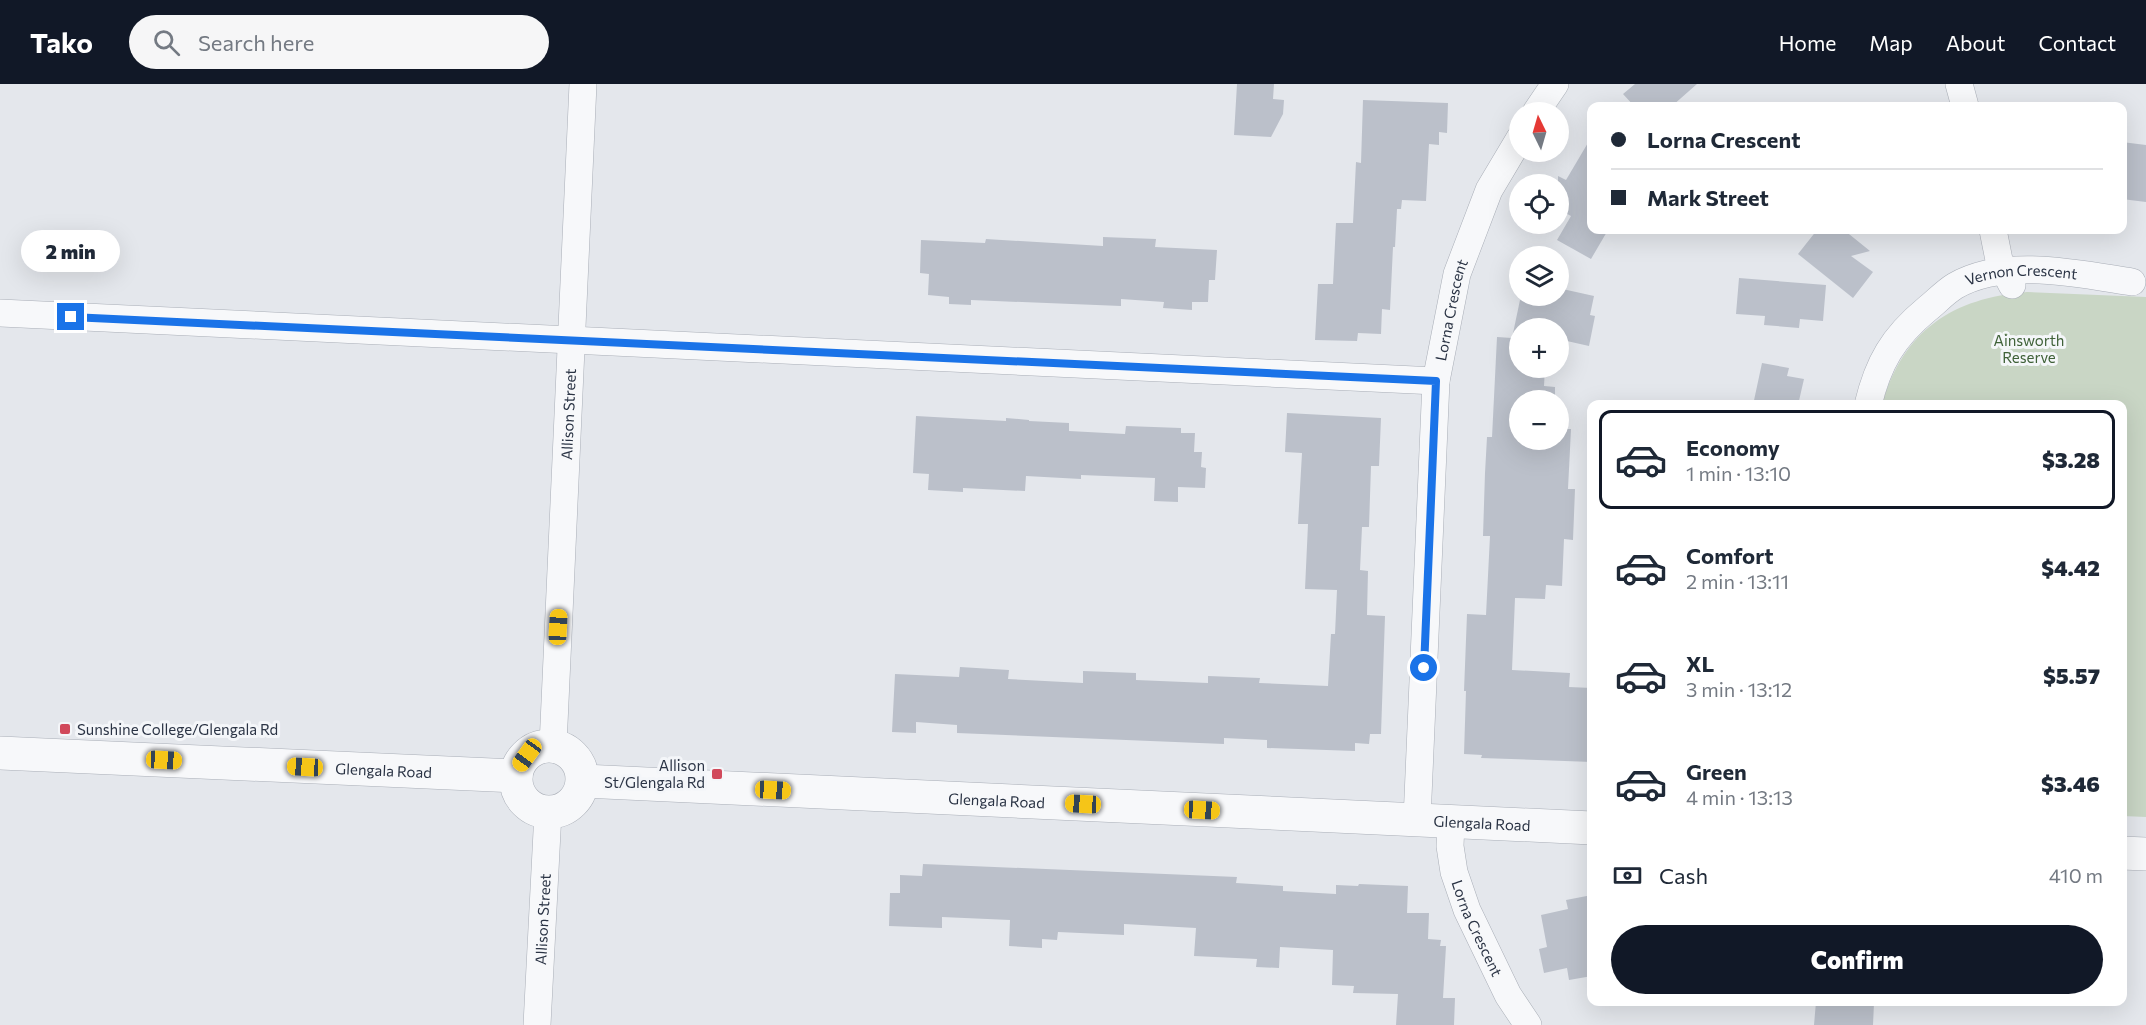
<!DOCTYPE html>
<html lang="en">
<head>
<meta charset="utf-8">
<style>
	:root { --surface:#fff; --page:#f6f6f7; --text:#1f2937; --muted:#747a83; --line:#e0e1e3; --accent:#111827 }
	body { margin:0; font-family:Commissioner,sans-serif; background:var(--page); color:var(--text); height:100vh; display:flex; flex-direction:column; font-size:22px; white-space:nowrap }
	* { box-sizing:border-box; margin:0 }
	p { font-size:20px; color:var(--muted) }
	.icon { flex:none; width:33px; height:33px; fill:none; stroke:currentColor; stroke-width:2; stroke-linecap:round; stroke-linejoin:round }
	.map { position:relative; flex:1; overflow:hidden }
	.side { position:absolute; left:1587px; top:316px; width:540px; height:606px; display:flex; flex-direction:column; background:var(--surface); border-radius:12px; box-shadow:0 6px 24px #0002 }
	.side>* { flex:none }
	.top-card { position:absolute; left:1587px; top:18px; width:540px; height:132px; border-radius:12px; box-shadow:0 6px 24px #0002; display:grid; align-content:center; height:132px; padding:0 24px; background:var(--surface) }
	.needle { width:39px; rotate:355deg }
	.tools { position:absolute; left:1509px; top:18px; display:grid; gap:12px }
	.tools a { display:grid; place-items:center; width:60px; height:60px; border-radius:50%; background:var(--surface); box-shadow:0 6px 24px #0002; font-size:30px }
	.end { position:absolute; width:27px; height:27px; margin:-14px; border:8px solid #1a73e8; background:#fff; box-shadow:0 0 0 3px #fff }
	.from { border-radius:50% }
	.bubble { position:absolute; height:42px; border-radius:21px; background:var(--surface); box-shadow:0 6px 24px #0002; font-size:20px; font-weight:800; line-height:42px; text-align:center }
	.car { position:absolute; width:18px; height:36px; margin:-18px -9px; border-radius:8px; box-shadow:0 0 4px 2px #0007; background:linear-gradient(#f5c518 24%,#345 0 40%,#f5c518 0 76%,#345 0 86%,#f5c518 0) }
	.top-card b { display:flex; align-items:center; gap:21px; height:57px; font-size:22px }
	.top-card b+b { border-top:2px solid var(--line) }
	.top-card i { width:15px; height:15px; background:var(--text) }
	ul { padding:10px 0 0; list-style:none }
	li { display:flex; align-items:center; gap:18px; height:99px; margin:0 12px 9px; padding:0 12px; border:3px solid transparent; border-radius:12px }
	li div { flex:1 }
	li b { display:block; font-size:22px }
	li em { font-style:normal; font-weight:800 }
	li.active { border-color:var(--accent) }
	li>.icon { width:54px; height:54px; stroke-width:1.5 }
	.pay { display:flex; align-items:center; gap:15px; height:66px; padding:0 24px; font-size:22px }
	.pay p { margin-inline-start:auto }
	.action { display:flex; gap:12px; margin-top:auto; padding:12px 24px }
	.action a { flex:1; height:69px; border-radius:36px; background:var(--accent); color:#fff; font-size:24px; font-weight:800; line-height:69px; text-align:center }
	header { display:flex; align-items:center; gap:36px; box-sizing:border-box; height:84px; padding:0 30px; background:var(--accent); color:#fff }
	header strong { font-size:28px }
	nav { display:flex; gap:33px; margin-inline-start:auto; font-size:21px }
	.search { width:420px; height:54px; background:var(--page); display:flex; align-items:center; gap:15px; box-sizing:border-box; padding:0 21px; border-radius:33px; color:var(--muted); font-size:22px }
	.map>svg:first-child { display:block }
	.green { fill:#c9d6c5 }
	.building { fill:#bbc0ca }
	.lines { fill:none; stroke-linecap:round; stroke-linejoin:round }
	.minor-casing { stroke:#a9aeb7; stroke-width:28 }
	.tertiary-casing { stroke:#a9aeb7; stroke-width:34 }
	.minor { stroke:#f7f8fa; stroke-width:27 }
	.tertiary { stroke:#f7f8fa; stroke-width:33 }
	.route { stroke:#1a73e8; stroke-width:8 }
	.poi-dot { fill:#d1495b; stroke:#f4f6f9; stroke-width:2 }
	.labels { text-anchor:middle; dominant-baseline:central; stroke-width:6; stroke-linejoin:round; paint-order:stroke }
	.street-label { font-size:15px; fill:#2b3445; stroke:#f4f6f9 }
	.park-label { font-size:15px; fill:#3f6138; stroke:#f4f6f9 }
	.poi-label { font-size:15px; fill:#2b3445; stroke:#f4f6f9; text-anchor:start }
</style>
</head>
<body>
<header>
<strong>Tako</strong>
<div class="search"><svg class="icon" aria-label="search" viewBox="0 0 24 24"><circle cx="10" cy="10" r="6"/><path d="M15 15l6 6"/></svg>Search here</div>
<nav><a>Home</a><a>Map</a><a>About</a><a>Contact</a></nav>
</header>
<div class="map">
<svg width="2146" height="941" viewBox="0 0 2146 941">
	<rect width="100%" height="100%" fill="#e4e7ec"/>
	<!-- green -->
	<path class="green" d="M 2027,208 L 2146,213 L 2146,733 L 2123,732 L 2122,321 L 1882,321 C 1903,246 1953,214 2027,208 Z"/>
	<!-- building -->
	<path class="building" d="M 1237,0 L 1274,0 L 1273,15 L 1284,16 L 1283,30 L 1271,53 L 1234,51 Z
		M 1635,0 L 1697,0 L 1672,22 L 1634,22 L 1623,10 Z
		M 1363,16 L 1448,19 L 1447,49 L 1439,48 L 1439,61 L 1429,60 L 1426,117 L 1402,116 L 1401,125 L 1397,125 L 1395,163 L 1393,163 L 1390,226 L 1382,225 L 1381,250 L 1358,249 L 1357,257 L 1315,256 L 1318,200 L 1333,200 L 1336,139 L 1353,139 L 1356,78 L 1361,79 Z
		M 1592,52 L 1592,146 L 1608,146 L 1591,175 L 1557,156 L 1571,132 L 1558,125 L 1558,92 L 1566,96 Z
		M 2122,58 L 2146,61 L 2146,118 L 2122,115 Z
		M 1817,146 L 1844,146 L 1870,167 L 1851,172 L 1873,188 L 1853,214 L 1798,170 Z
		M 1103,153 L 1156,155 L 1155,163 L 1217,166 L 1215,196 L 1209,196 L 1208,218 L 1192,218 L 1192,226 L 1163,224 L 1164,218 L 1121,215 L 1121,222 L 971,216 L 971,221 L 949,220 L 949,213 L 928,211 L 929,190 L 920,189 L 921,156 L 985,159 L 986,155 L 1103,162 Z
		M 1739,194 L 1826,201 L 1823,237 L 1800,235 L 1799,244 L 1764,241 L 1765,232 L 1736,230 Z
		M 1558,204 L 1594,212 L 1590,231 L 1595,232 L 1589,262 L 1558,255 L 1558,244 L 1520,244 L 1520,284 L 1545,284 L 1544,302 L 1555,303 L 1555,316 L 1520,316 L 1520,356 L 1558,356 L 1558,345 L 1571,345 L 1568,405 L 1575,405 L 1573,456 L 1564,455 L 1562,502 L 1546,501 L 1545,515 L 1515,514 L 1512,586 L 1570,589 L 1569,603 L 1592,604 L 1592,678 L 1481,674 L 1482,671 L 1464,670 L 1466,607 L 1464,607 L 1467,530 L 1486,531 L 1490,452 L 1483,452 L 1485,389 L 1487,353 L 1492,353 L 1497,253 L 1512,254 L 1520,216 L 1526,217 L 1527,212 L 1558,212 Z
		M 1762,279 L 1789,284 L 1787,292 L 1804,295 L 1798,321 L 1753,321 Z
		M 1287,329 L 1381,334 L 1379,382 L 1371,382 L 1369,443 L 1362,443 L 1360,486 L 1368,487 L 1367,531 L 1385,532 L 1381,650 L 1370,650 L 1369,660 L 1355,659 L 1355,667 L 1267,664 L 1267,656 L 1224,654 L 1224,660 L 957,649 L 957,641 L 916,638 L 916,649 L 892,648 L 895,590 L 959,593 L 960,583 L 1009,586 L 1008,595 L 1083,599 L 1083,587 L 1136,589 L 1136,596 L 1208,599 L 1208,592 L 1260,594 L 1259,599 L 1328,602 L 1331,550 L 1335,550 L 1337,506 L 1305,505 L 1308,440 L 1298,440 L 1302,369 L 1285,368 Z
		M 916,332 L 1006,337 L 1006,334 L 1029,336 L 1029,337 L 1069,339 L 1069,347 L 1125,350 L 1126,342 L 1181,344 L 1181,349 L 1195,349 L 1194,368 L 1202,368 L 1201,383 L 1206,384 L 1205,404 L 1178,403 L 1178,418 L 1154,417 L 1155,394 L 1081,391 L 1081,395 L 1026,392 L 1025,407 L 963,404 L 963,408 L 928,406 L 929,390 L 913,389 Z
		M 923,780 L 1237,793 L 1236,799 L 1283,802 L 1283,807 L 1336,810 L 1336,801 L 1358,802 L 1359,800 L 1408,802 L 1407,829 L 1429,829 L 1428,855 L 1441,856 L 1440,862 L 1446,862 L 1443,914 L 1455,914 L 1454,941 L 1396,941 L 1398,910 L 1353,909 L 1354,902 L 1332,901 L 1333,866 L 1280,863 L 1279,884 L 1256,883 L 1257,875 L 1194,872 L 1196,844 L 1124,840 L 1124,851 L 1058,848 L 1057,856 L 1042,855 L 1042,864 L 1009,862 L 1010,836 L 942,833 L 942,844 L 889,842 L 890,809 L 900,809 L 900,791 L 922,792 Z
		M 1592,811 L 1592,892 L 1569,896 L 1567,884 L 1544,889 L 1539,865 L 1547,863 L 1541,831 L 1568,825 L 1566,816 Z
		M 1816,918 L 1874,919 L 1873,941 L 1814,941 Z"/>
	<g class="lines">
		<defs>
			<g id="minor">
				<path d="M 1959,0 L 1965,22"/>
				<path d="M 1536,28 L 1555,0"/>
				<path d="M 1993,146 L 1999,176 L 2012,201"/>
				<path d="M 0,229 L 1436,297"/>
				<path id="s1" d="M 1868,321 C 1878,279 1893,253 1927,225 C 1936,218 1945,208 1955,202 C 2004,173 2080,190 2132,198"/>
				<path id="s2" d="M 553,662 L 583,0"/>
				<path id="s3" d="M 1417,736 L 1436,297 L 1457,190 L 1489,106 L 1520,54"/>
				<path id="s4" d="M 1451,738 L 1450,762 L 1454,788 L 1467,826 L 1508,911 L 1528,941"/>
				<path id="s5" d="M 537,941 L 548,728"/>
			</g>
			<g id="tertiary">
				<circle cx="549" cy="695" r="33"/>
				<path id="s6" d="M 0,669 L 516,692"/>
				<path id="s7" d="M 583,697 L 1592,744"/>
				<path d="M 2122,769 L 2146,770"/>
			</g>
		</defs>
		<!-- minor casing -->
		<use href="#minor" class="minor-casing"/>
		<!-- tertiary casing -->
		<use href="#tertiary" class="tertiary-casing"/>
		<!-- minor -->
		<use href="#minor" class="minor"/>
		<!-- tertiary -->
		<use href="#tertiary" class="tertiary"/>
	</g>
	<g class="lines">
		<!-- route -->
		<path class="route" d="M 71,233 L 1436,297 L 1424,584"/>
	</g>
	<!-- markers -->
	<g class="poi-dot">
		<rect x="59" y="639" width="12" height="12" rx="3"/>
		<rect x="711" y="684" width="12" height="12" rx="3"/>
	</g>
	<g class="labels">
		<!-- street labels -->
		<g class="street-label">
			<text stroke="none"><textPath href="#s1" startOffset="220">Vernon Crescent</textPath></text>
			<text stroke="none"><textPath href="#s3" startOffset="512">Lorna Crescent</textPath></text>
			<text stroke="none"><textPath href="#s2" startOffset="332">Allison Street</textPath></text>
			<text stroke="none"><textPath href="#s6" startOffset="384">Glengala Road</textPath></text>
			<text stroke="none"><textPath href="#s7" startOffset="414">Glengala Road</textPath></text>
			<text stroke="none"><textPath href="#s7" startOffset="900">Glengala Road</textPath></text>
			<text stroke="none"><textPath href="#s5" startOffset="106">Allison Street</textPath></text>
			<text stroke="none"><textPath href="#s4" startOffset="111">Lorna Crescent</textPath></text>
		</g>
		<!-- park labels -->
		<g class="park-label">
			<text x="2029" y="256">Ainsworth<tspan x="2029" dy="17">Reserve</tspan></text>
		</g>
		<!-- poi labels -->
		<g class="poi-label">
			<text x="77" y="645">Sunshine College/Glengala Rd</text>
			<text x="705" y="681" text-anchor="end">Allison<tspan x="705" dy="17">St/Glengala Rd</tspan></text>
		</g>
	</g>
</svg>
<div class="tools">
<a><svg class="needle" viewBox="-14 -14 28 28"><path d="M0-13l5 13h-10z" fill="#e53935"/><path d="M0 13l5-13h-10z" fill="#747a83"/></svg></a>
<a><svg class="icon" aria-label="locate" viewBox="0 0 24 24"><circle cx="12" cy="12" r="6"/><path d="M12 2v4M12 18v4M2 12h4M18 12h4"/></svg></a>
<a><svg class="icon" aria-label="layers" viewBox="0 0 24 24"><path d="M12 4l9 5-9 5-9-5zM3 14l9 5 9-5"/></svg></a>
<a>+</a>
<a>−</a>
</div>
<i class="end from" style="left:1424px;top:584px"></i>
<i class="end" style="left:71px;top:233px"></i>
<div class="bubble" style="left:21px;top:146px;width:99px">2 min</div>
<i class="car" style="left:558px;top:543px;rotate:3deg"></i>
<i class="car" style="left:527px;top:671px;rotate:216deg"></i>
<i class="car" style="left:164px;top:676px;rotate:93deg"></i>
<i class="car" style="left:305px;top:683px;rotate:273deg"></i>
<i class="car" style="left:773px;top:706px;rotate:93deg"></i>
<i class="car" style="left:1083px;top:720px;rotate:273deg"></i>
<i class="car" style="left:1202px;top:726px;rotate:93deg"></i>
<div class="top-card">
<b><i class="from"></i>Lorna Crescent</b>
<b><i></i>Mark Street</b>
</div>
<section class="side">
<ul>
<li class="active"><svg class="icon" aria-label="car" viewBox="0 0 24 24"><path d="M5 17H2v-5l4-1 3-4h7l3 4 3 1v5h-3M9 17h6M6 11h13"/><circle cx="7" cy="17" r="2"/><circle cx="17" cy="17" r="2"/></svg><div><b>Economy</b><p>1 min · 13:10</p></div><em>$3.28</em></li>
<li><svg class="icon" aria-label="car" viewBox="0 0 24 24"><path d="M5 17H2v-5l4-1 3-4h7l3 4 3 1v5h-3M9 17h6M6 11h13"/><circle cx="7" cy="17" r="2"/><circle cx="17" cy="17" r="2"/></svg><div><b>Comfort</b><p>2 min · 13:11</p></div><em>$4.42</em></li>
<li><svg class="icon" aria-label="car" viewBox="0 0 24 24"><path d="M5 17H2v-5l4-1 3-4h7l3 4 3 1v5h-3M9 17h6M6 11h13"/><circle cx="7" cy="17" r="2"/><circle cx="17" cy="17" r="2"/></svg><div><b>XL</b><p>3 min · 13:12</p></div><em>$5.57</em></li>
<li><svg class="icon" aria-label="car" viewBox="0 0 24 24"><path d="M5 17H2v-5l4-1 3-4h7l3 4 3 1v5h-3M9 17h6M6 11h13"/><circle cx="7" cy="17" r="2"/><circle cx="17" cy="17" r="2"/></svg><div><b>Green</b><p>4 min · 13:13</p></div><em>$3.46</em></li>
</ul>
<div class="pay"><svg class="icon" aria-label="cash" viewBox="0 0 24 24"><path d="M3 7h18v10H3z"/><circle cx="12" cy="12" r="2"/></svg>Cash<p>410 m</p></div>
<div class="action"><a>Confirm</a></div>
</section>
</div>
</body>
</html>
